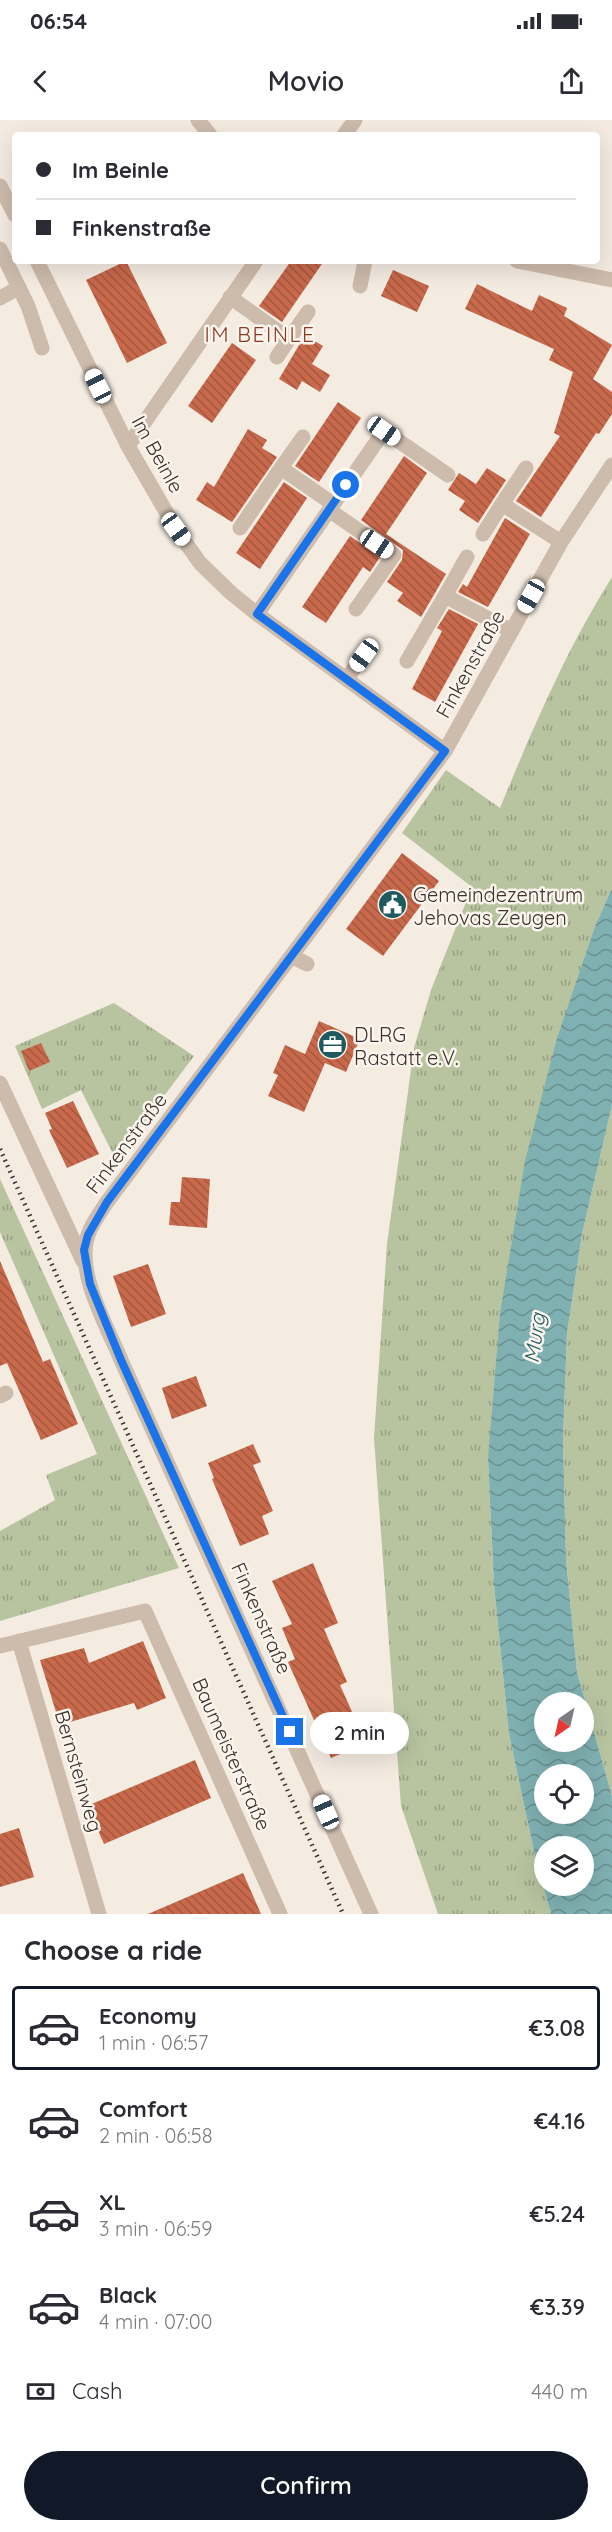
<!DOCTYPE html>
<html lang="en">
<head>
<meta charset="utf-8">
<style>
	:root { --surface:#fff; --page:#f2f2f3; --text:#2b2b33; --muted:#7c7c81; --line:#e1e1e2; --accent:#111827 }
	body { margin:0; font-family:Quicksand,sans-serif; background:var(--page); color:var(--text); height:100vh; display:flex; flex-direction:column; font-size:22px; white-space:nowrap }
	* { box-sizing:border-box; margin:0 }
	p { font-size:20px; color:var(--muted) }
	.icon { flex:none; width:33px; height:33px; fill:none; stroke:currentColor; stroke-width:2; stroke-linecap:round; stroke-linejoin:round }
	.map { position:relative; height:1794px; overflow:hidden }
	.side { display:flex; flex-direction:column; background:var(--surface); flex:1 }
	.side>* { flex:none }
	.top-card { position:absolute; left:12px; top:12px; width:588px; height:132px; border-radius:6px; box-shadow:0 6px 24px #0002; display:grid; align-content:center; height:132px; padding:0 24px; background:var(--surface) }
	.needle { width:39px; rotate:214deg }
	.controls { position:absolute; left:534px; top:1572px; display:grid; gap:12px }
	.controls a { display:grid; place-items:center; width:60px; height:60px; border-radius:50%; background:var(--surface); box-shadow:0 6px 24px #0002; font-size:30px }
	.end { position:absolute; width:27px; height:27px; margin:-14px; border:8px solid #1a73e8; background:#fff; box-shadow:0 0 0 3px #fff }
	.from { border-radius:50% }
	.bubble { position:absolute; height:42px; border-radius:21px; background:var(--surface); box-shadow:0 6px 24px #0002; font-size:20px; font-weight:600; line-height:42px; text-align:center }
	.car { position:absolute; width:18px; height:36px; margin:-18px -9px; border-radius:8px; box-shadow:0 0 4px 2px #0007; background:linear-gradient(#fff 24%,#345 0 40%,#fff 0 76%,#345 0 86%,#fff 0) }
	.top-card b { display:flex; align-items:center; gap:21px; height:57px; font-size:22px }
	.top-card b+b { border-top:2px solid var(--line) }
	.top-card i { width:15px; height:15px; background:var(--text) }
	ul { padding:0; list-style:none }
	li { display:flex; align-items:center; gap:18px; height:84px; margin:0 12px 9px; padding:0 12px; border:3px solid transparent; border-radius:6px }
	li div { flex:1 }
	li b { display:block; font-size:22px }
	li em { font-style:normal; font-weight:600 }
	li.selected { border-color:var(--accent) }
	li>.icon { width:54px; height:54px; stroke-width:1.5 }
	h2 { padding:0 24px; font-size:27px; line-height:72px }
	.pay { display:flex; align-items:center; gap:15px; height:66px; padding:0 24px; font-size:22px }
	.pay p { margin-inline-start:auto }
	.action { display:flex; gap:12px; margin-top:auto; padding:12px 24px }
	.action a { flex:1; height:69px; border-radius:36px; background:var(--accent); color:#fff; font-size:24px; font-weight:600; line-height:69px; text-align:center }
	.status { display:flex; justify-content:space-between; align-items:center; height:42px; padding:0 30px; background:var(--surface); direction:ltr }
	.status svg { height:16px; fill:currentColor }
	header { display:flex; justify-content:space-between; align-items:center; height:78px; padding:0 24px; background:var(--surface); font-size:27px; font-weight:600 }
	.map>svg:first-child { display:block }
	.grass { fill:url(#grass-tufts) }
	.water { fill:url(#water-waves); fill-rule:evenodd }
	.building { fill:url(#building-back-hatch) }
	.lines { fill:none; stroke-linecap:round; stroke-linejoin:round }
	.minor { stroke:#cdbbac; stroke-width:15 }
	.rail { stroke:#3b302b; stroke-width:4.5; stroke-dasharray:1.5 4.5; stroke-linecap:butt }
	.route { stroke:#1a73e8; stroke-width:8 }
	.labels { text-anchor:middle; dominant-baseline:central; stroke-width:5; stroke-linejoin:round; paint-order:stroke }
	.street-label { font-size:20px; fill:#3b302b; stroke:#fbf5ee }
	.poi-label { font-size:20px; fill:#3b302b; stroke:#fbf5ee; text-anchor:start }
	.neighbourhood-label { font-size:21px; letter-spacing:1.5px; fill:#8c3b22; stroke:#fbf5ee }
	.water-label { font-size:21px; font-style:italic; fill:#1f5a5e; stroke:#fbf5ee }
</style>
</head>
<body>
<div class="status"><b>06:54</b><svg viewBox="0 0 49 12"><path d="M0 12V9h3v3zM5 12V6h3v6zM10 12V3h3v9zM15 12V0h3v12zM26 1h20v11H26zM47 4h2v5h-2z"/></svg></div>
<header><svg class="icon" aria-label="back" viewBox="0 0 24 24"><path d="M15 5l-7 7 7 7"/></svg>Movio<svg class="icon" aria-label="share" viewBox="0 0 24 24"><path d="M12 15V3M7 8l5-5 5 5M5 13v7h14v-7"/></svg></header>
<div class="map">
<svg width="612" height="1794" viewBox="0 0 612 1794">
	<defs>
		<pattern id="grass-tufts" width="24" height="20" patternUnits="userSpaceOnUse" patternTransform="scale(1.5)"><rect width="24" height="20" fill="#b8c4a0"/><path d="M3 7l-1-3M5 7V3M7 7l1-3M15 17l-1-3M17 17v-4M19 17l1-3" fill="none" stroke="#97a083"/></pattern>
		<pattern id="water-waves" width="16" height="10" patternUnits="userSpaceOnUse" patternTransform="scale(1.5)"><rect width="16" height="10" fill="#7fb0b2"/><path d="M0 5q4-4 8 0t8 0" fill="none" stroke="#699091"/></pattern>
		<pattern id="building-back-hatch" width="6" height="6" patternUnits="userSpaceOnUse" patternTransform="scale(1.5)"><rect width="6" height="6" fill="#c8694b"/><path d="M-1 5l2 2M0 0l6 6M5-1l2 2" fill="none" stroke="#a4573f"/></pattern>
	</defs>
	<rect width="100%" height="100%" fill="#f4ebe1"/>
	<!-- grass -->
	<path class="grass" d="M 612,457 L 612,768 L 596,804 L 488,1339 L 494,1465 L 509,1614 L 535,1736 L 551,1794 L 438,1794 L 401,1686 L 374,1318 L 387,1124 L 414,928 L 431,870 L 472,767 L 402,713 L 446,650 L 500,688 C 533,608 566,530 612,457 Z
		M 114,883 L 194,936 L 116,1040 L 81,970 L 42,989 L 15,926 Z
		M 612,985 L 612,1676 L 577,1552 L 566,1440 L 563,1318 L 567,1213 L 582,1114 Z
		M 0,1059 L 179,1448 L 0,1501 L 0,1411 L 55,1380 L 46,1355 L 97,1334 L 0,1112 Z"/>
	<!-- water -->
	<path class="water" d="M 612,768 L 612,985 L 582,1114 L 567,1213 L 563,1318 L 566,1440 L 577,1552 L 612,1676 L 612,1794 L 551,1794 L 535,1736 L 509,1614 L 494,1465 L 488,1339 L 500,1194 L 525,1041 L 557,918 L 596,804 ZM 544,1582 L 584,1582 L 584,1622 L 544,1622 ZM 544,1654 L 584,1654 L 584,1694 L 544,1694 ZM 544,1726 L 584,1726 L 584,1766 L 544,1766 Z"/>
	<!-- building -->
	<path class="building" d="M 126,141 L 167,223 L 127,243 L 86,160 Z
		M 291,141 L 324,141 L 282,202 L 259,186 Z
		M 393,150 L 429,166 L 417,192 L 381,176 Z
		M 477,164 L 532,191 L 539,175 L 567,188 L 564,196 L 612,225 L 593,259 L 612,272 L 612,294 L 599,314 L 596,313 L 541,397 L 516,381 L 560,316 L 554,313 L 573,252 L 549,240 L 554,229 L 465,189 Z
		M 305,215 L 323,226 L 312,244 L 330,255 L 320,272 L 302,261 L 297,270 L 279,259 Z
		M 232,223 L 256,240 L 212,303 L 188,286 Z
		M 338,282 L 361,298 L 319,362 L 295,346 Z
		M 248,309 L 267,320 L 262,328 L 277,337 L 232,402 L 196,380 L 207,362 L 214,367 Z
		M 404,336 L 427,353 L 386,414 L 446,454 L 421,497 L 397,481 L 403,473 L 387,462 L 402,440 L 403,430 L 361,400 Z
		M 487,348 L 506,360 L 478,403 L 459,390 L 465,381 L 448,370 L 459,353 L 476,364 Z
		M 284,362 L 307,378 L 260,449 L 236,433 Z
		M 505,398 L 530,414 L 488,487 L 458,472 L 463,464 L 467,467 Z
		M 350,416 L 380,437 L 370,452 L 363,447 L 326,503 L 302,487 Z
		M 449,489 L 478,504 L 435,582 L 412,569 L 442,511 L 437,508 Z
		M 402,733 L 439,761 L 383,836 L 346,809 Z
		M 319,901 L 360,919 L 346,952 L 325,943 L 304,992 L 268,976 L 278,955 L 273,953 L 285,925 L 305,934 Z
		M 41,923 L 50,942 L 29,951 L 21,931 Z
		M 73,981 L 99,1034 L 67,1048 L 49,1010 L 52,1009 L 45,993 Z
		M 182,1057 L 210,1059 L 207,1108 L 169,1105 L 171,1082 L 180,1082 Z
		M 0,1141 L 43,1242 L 50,1239 L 78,1304 L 41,1320 L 7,1243 L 0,1246 Z
		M 148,1144 L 166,1194 L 131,1207 L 113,1156 Z
		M 196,1256 L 207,1286 L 172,1299 L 162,1268 Z
		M 253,1324 L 261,1342 L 253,1345 L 273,1391 L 262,1396 L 269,1414 L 240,1426 L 212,1359 L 214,1358 L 208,1343 Z
		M 313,1443 L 338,1503 L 324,1509 L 347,1562 L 340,1565 L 366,1623 L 331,1638 L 288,1542 L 295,1539 L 282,1508 L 292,1504 L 272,1461 Z
		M 143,1521 L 166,1578 L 137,1590 L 134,1583 L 60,1605 L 40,1540 L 84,1528 L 89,1543 Z
		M 195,1640 L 211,1678 L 104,1724 L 87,1686 Z
		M 19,1708 L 34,1757 L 0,1767 L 0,1714 Z
		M 243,1753 L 261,1794 L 148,1794 Z"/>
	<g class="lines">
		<!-- minor -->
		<path class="minor" d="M 198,0 L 210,15
			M 344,15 L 355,0
			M 0,66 L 15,95
			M 0,129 L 28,186 L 42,228
			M 37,141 L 128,326 L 176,409 L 200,443 L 231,473 L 257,494 L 445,631
			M 517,141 L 612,160
			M 360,166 L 365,141
			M 230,177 L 289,219 L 277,237
			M 0,178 L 18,168
			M 289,219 L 308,192
			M 303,317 L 281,348 L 333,384
			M 128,326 L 256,141
			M 526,348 L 502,384 L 561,422
			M 329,390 L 394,435 L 356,489
			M 240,408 L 281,348
			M 483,414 L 502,384
			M 445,476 L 467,437
			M 257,494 L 384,311 L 448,355
			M 407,541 L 445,476 L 512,511
			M 347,558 L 364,535
			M 291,836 L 307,844
			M 0,963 L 83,1141
			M 0,1276 L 6,1273
			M 19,1521 L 99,1794
			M 0,1526 L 145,1491 L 280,1794
			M 371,1794 L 121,1240 C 107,1206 75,1151 88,1115 C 92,1103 100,1093 107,1082 L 445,631 L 561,422 L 612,345"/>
		<!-- rail -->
		<path class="rail" d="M 0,1029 L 343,1794"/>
	</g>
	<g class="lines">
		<!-- route -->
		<path class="route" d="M 290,1612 L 121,1240 L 90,1164 L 84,1130 L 88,1115 L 107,1082 L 445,631 L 257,494 L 346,365"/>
	</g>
	<!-- icons -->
	<defs>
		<symbol id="civic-disc" viewBox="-11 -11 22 22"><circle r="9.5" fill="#1f5a5e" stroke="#fbf5ee"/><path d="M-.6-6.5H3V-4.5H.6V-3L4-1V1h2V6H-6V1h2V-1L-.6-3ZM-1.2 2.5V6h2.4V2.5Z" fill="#fff"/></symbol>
		<symbol id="office-disc" viewBox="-11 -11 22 22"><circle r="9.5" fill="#1f5a5e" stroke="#fbf5ee"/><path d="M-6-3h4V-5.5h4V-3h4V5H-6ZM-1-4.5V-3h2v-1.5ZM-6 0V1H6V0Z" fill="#fff"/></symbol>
	</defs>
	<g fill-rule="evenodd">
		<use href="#civic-disc" x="376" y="768" width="33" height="33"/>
		<use href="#office-disc" x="316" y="908" width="33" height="33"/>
	</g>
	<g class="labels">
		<!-- street labels -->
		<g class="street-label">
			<text transform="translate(158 334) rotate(61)">Im Beinle</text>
			<text transform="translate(470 544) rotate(-61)">Finkenstraße</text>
			<text transform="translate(126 1023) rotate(-53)">Finkenstraße</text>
			<text transform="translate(262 1498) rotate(66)">Finkenstraße</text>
			<text transform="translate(232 1634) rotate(66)">Baumeisterstraße</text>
			<text transform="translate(79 1651) rotate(74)">Bernsteinweg</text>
		</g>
		<!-- poi labels -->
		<g class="poi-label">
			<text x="413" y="774">Gemeindezentrum<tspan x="413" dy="23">Jehovas Zeugen</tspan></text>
			<text x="354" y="914">DLRG<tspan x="354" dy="23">Rastatt e.V.</tspan></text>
		</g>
		<!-- neighbourhood labels -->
		<g class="neighbourhood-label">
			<text x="260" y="214">IM BEINLE</text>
		</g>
		<!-- water labels -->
		<g class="water-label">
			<text transform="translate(534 1218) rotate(-82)">Murg</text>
		</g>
	</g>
</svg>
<div class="controls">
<a><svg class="needle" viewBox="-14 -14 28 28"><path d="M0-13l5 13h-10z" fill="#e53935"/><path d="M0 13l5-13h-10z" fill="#7c7c81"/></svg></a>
<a><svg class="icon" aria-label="locate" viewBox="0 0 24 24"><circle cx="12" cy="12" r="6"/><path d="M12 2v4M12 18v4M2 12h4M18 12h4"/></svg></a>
<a><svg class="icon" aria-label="layers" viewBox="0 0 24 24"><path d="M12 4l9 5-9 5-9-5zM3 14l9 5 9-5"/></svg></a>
</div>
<i class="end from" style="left:346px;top:365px"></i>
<i class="end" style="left:290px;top:1612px"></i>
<div class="bubble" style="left:310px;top:1592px;width:99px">2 min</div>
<i class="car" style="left:98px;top:266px;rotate:334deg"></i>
<i class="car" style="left:384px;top:311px;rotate:125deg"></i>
<i class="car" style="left:176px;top:409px;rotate:144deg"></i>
<i class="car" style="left:377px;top:424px;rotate:124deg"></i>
<i class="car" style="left:531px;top:476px;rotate:209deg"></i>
<i class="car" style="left:364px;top:535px;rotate:216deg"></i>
<i class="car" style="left:326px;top:1692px;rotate:336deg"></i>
<div class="top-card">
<b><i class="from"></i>Im Beinle</b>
<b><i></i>Finkenstraße</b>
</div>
</div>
<section class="side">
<h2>Choose a ride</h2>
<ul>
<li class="selected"><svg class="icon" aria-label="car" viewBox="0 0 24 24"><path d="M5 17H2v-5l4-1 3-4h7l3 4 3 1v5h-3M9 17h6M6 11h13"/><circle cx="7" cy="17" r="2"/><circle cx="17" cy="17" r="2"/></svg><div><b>Economy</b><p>1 min · 06:57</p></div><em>€3.08</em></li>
<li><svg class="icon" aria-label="car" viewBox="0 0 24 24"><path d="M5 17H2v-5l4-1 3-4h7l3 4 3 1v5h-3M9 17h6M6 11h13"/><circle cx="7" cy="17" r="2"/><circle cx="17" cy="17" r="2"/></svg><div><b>Comfort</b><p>2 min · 06:58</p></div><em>€4.16</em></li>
<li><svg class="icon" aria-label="car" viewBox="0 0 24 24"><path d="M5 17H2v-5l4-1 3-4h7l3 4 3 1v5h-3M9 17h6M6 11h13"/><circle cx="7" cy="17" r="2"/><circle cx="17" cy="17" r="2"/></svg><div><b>XL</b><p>3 min · 06:59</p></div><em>€5.24</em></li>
<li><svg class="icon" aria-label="car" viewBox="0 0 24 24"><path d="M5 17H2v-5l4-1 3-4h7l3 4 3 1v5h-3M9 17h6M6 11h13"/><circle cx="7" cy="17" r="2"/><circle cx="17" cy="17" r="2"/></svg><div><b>Black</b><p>4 min · 07:00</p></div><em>€3.39</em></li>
</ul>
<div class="pay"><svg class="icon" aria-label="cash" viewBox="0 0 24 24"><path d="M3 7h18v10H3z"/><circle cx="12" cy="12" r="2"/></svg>Cash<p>440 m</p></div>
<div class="action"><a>Confirm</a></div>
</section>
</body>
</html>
